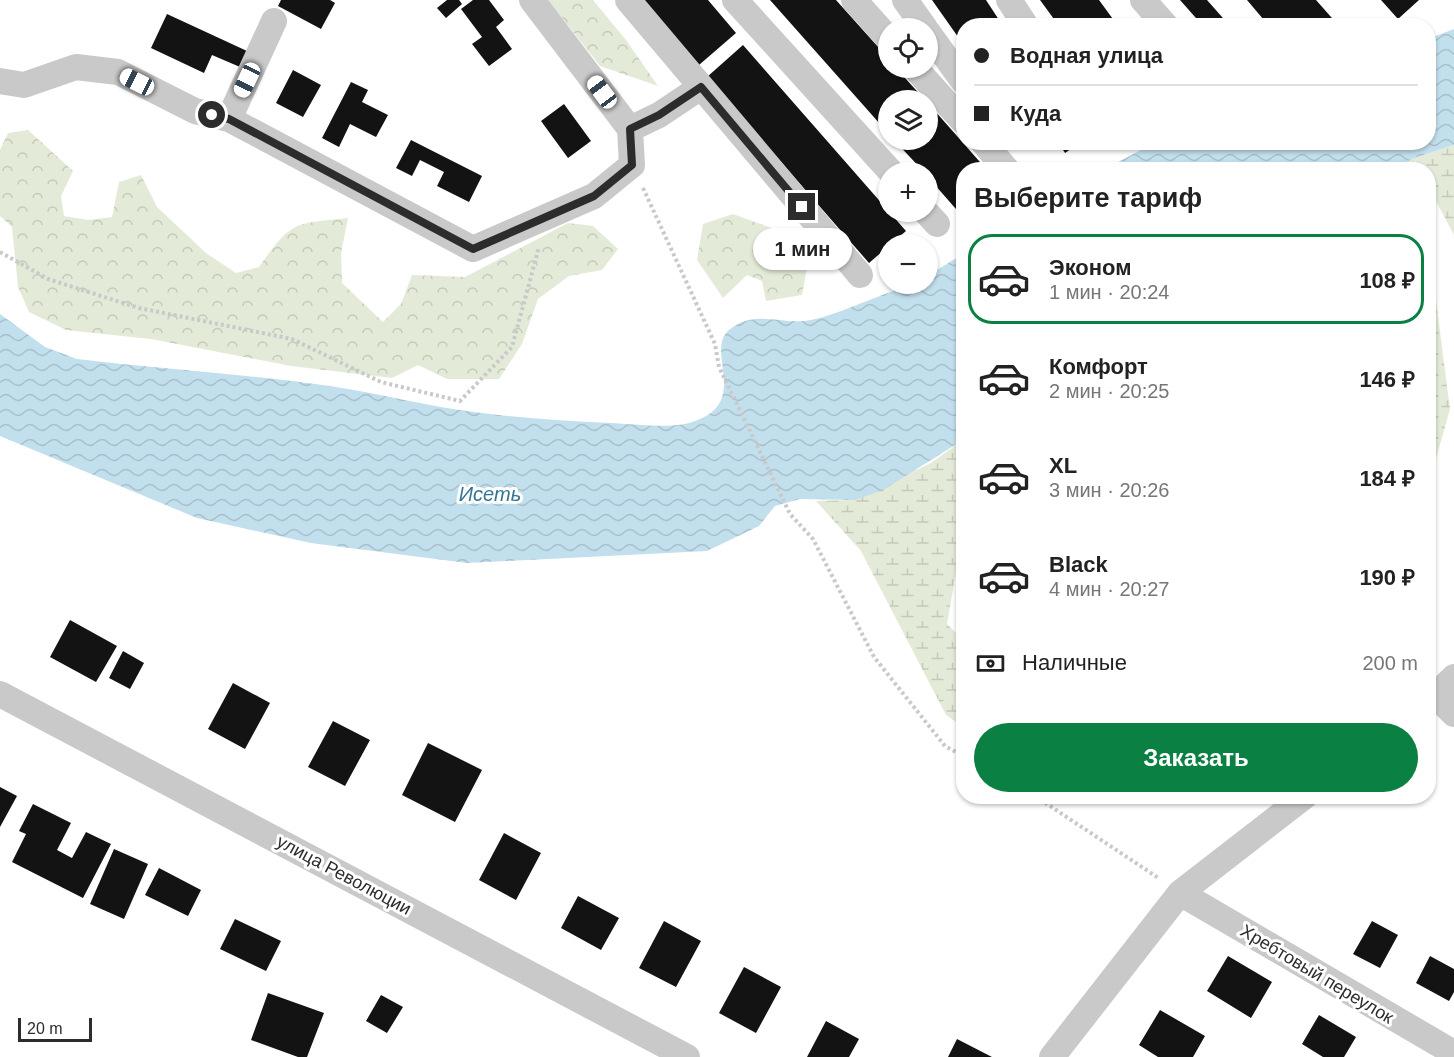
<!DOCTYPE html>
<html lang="ru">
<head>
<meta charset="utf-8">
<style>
	:root { --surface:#fff; --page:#f6f6f6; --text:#222; --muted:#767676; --line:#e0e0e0; --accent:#0b8043 }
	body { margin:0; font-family:Arial,sans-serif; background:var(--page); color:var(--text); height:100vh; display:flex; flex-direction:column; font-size:22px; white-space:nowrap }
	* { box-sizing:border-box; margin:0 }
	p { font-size:20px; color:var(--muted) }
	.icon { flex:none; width:33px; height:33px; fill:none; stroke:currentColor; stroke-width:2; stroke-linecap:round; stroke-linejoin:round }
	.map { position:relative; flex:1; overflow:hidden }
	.drawer { position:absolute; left:956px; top:162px; width:480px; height:642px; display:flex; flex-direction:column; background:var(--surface); border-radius:24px; box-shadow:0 2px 4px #0004 }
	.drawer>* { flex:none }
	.hud { position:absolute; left:956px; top:18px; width:480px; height:132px; border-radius:24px; box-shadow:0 2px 4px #0004; display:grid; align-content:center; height:132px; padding:0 18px; background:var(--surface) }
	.fabs { position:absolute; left:878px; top:18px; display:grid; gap:12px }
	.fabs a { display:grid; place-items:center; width:60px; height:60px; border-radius:50%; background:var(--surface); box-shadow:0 2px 4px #0004; font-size:30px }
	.scale { position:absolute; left:18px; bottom:15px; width:74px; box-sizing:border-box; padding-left:6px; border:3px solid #2c2c2c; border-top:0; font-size:16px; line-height:21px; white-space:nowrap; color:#2c2c2c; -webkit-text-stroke:4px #fff; paint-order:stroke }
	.end { position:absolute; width:27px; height:27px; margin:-14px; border:8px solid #2c2c2c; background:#fff; box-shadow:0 0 0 3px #fff }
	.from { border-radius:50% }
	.bubble { position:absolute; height:42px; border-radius:21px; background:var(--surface); box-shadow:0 2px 4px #0004; font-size:20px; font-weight:600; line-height:42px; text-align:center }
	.car { position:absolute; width:18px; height:36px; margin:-18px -9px; border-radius:8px; box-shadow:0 0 4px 2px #0007; background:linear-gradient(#fff 24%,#345 0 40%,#fff 0 76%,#345 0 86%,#fff 0) }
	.hud b { display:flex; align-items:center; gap:21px; height:57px; font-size:22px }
	.hud b+b { border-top:2px solid var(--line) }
	.hud i { width:15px; height:15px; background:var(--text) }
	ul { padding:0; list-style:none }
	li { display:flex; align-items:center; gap:18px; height:90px; margin:0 12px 9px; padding:0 6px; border:3px solid transparent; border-radius:24px }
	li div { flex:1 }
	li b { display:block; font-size:22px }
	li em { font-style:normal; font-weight:600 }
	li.on { border-color:var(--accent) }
	li>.icon { width:54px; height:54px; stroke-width:1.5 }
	h2 { padding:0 18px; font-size:27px; line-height:72px }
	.pay { display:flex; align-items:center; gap:15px; height:66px; padding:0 18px; font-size:22px }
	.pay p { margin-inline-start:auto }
	.primary-button { display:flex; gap:12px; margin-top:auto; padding:12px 18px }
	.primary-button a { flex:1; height:69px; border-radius:36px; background:var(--accent); color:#fff; font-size:24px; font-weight:600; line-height:69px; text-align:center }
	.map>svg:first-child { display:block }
	.forest { fill:url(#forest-crowns) }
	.wetland { fill:url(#wetland-marsh) }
	.water { fill:url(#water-waves) }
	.building { fill:#131313 }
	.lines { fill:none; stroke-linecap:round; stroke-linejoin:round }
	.path { stroke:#c9c9c9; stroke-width:4; stroke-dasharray:3 3; stroke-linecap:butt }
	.minor { stroke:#c9c9c9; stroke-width:26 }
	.route { stroke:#2c2c2c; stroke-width:8 }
	.labels { text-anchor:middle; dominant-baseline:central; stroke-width:6; stroke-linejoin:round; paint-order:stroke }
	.street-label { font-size:18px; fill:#2c2c2c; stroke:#fff }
	.water-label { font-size:20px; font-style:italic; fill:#357593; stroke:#fff }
</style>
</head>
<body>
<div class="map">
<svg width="1454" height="1057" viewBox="0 0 1454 1057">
	<defs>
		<pattern id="forest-crowns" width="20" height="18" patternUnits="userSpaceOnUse" patternTransform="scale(1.5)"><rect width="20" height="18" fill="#e3ebd8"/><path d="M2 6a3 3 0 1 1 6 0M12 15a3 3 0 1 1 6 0" fill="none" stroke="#c3caba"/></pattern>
		<pattern id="wetland-marsh" width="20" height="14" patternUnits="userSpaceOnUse" patternTransform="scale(1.5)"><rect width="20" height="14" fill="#e3ebd8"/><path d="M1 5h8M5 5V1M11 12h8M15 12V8" fill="none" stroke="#c3caba"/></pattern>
		<pattern id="water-waves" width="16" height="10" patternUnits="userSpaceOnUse" patternTransform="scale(1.5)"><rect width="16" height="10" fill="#c2dfed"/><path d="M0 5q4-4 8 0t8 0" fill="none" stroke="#a7c0cb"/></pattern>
	</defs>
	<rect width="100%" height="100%" fill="#fff"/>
	<!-- forest -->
	<path class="forest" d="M 548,0 L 593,0 L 626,40 L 658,86 L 600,66 Z
		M 28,130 L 73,171 L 61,196 L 64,216 L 88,220 L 112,217 L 119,182 L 141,175 L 157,207 L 206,253 L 236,273 L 259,267 C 292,221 292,224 348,218 L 341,253 L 342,283 L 383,322 L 401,304 L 412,275 L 465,277 L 568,223 L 593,226 L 618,249 L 602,270 L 569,276 L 538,299 L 522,344 L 499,379 L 447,379 L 418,365 L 392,378 L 291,366 L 151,339 L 66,330 L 29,312 L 18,287 L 12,227 L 0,216 L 0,150 L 8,133 Z
		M 733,214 L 774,229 L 809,257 L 802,295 L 766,301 L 762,281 L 747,275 L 723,298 L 697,260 L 703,224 Z"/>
	<!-- wetland -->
	<path class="wetland" d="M 1454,145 L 1454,235 L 1428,186 L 1428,170 L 1420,169 L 1415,160 L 1416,169 L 1394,170 L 1414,158 Z
		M 1428,239 L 1450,409 L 1428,487 Z
		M 963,440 L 963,532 L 947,624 L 963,640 L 963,727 L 946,715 L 861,551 L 816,501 L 854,500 L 931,463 Z"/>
	<!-- water -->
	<path class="water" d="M 1454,29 L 1454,145 L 1414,158 L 1394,169 L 1105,169 L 1154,143 L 1428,142 L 1428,39 Z
		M 963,254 L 963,440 L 883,490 L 855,500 L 800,499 L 775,506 L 759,526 L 707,551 L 467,563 L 311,543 L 197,518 L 0,436 L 0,314 L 45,347 L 77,359 C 161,369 246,374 330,386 C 378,393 426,406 474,412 C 519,418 565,421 610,423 C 632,424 665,428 685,424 C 756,407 703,352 729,330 C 755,308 783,326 811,320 C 847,313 896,284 927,284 L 927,276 Z"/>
	<!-- building -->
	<path class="building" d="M 281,0 L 330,0 L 335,3 L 321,29 L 278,6 Z
		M 447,0 L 459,0 L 462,4 L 446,18 L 437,8 Z
		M 473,0 L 489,0 L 504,20 L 496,27 L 512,49 L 489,66 L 472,44 L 482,37 L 461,9 Z
		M 643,0 L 708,0 L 736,33 L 699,65 Z
		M 770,0 L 836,0 L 888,58 L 888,68 L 896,68 L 925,100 L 888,100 L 888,133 Z
		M 932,0 L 986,0 L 1003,26 L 963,26 L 963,44 Z
		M 1040,0 L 1099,0 L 1118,26 L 1059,26 Z
		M 1180,0 L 1207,0 L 1230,26 L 1203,26 Z
		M 1247,0 L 1316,0 L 1339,26 L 1269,26 Z
		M 1381,0 L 1419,0 L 1398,19 Z
		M 167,14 L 247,51 L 240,67 L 212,55 L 204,73 L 151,48 Z
		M 743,45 L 906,231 L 869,263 L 707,77 Z
		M 293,70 L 321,85 L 303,117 L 276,103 Z
		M 351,82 L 368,90 L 362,102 L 388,115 L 376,137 L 350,124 L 339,147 L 322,138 Z
		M 927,102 L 987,170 L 963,170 L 963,217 L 927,176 L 927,172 L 924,172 L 894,140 L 927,140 Z
		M 564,104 L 591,141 L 568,158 L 541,121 Z
		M 411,140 L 482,176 L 469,202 L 437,186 L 444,172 L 420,160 L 412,176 L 396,168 Z
		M 1058,142 L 1081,142 L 1065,153 Z
		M 70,620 L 117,646 L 96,682 L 50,657 Z
		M 123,651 L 144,663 L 130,689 L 109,678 Z
		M 233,683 L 270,703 L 245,749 L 208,729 Z
		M 333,721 L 370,740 L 345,786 L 308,767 Z
		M 428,743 L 482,770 L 455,822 L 402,795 Z
		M 0,787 L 17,796 L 0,827 Z
		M 33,804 L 71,823 L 57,850 L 72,858 L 86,832 L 111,844 L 83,898 L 12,862 L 26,834 L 19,831 Z
		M 504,833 L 541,853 L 516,900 L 479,880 Z
		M 114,849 L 148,864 L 124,919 L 90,904 Z
		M 159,868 L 201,890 L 188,916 L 145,895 Z
		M 578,896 L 619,918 L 601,950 L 561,928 Z
		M 235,919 L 281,941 L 266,971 L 220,949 Z
		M 664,921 L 701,941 L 676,987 L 639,968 Z
		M 1372,921 L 1398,935 L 1380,968 L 1353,954 Z
		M 1228,956 L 1272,982 L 1251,1018 L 1207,991 Z
		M 1430,956 L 1454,969 L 1454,992 L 1449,1001 L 1416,983 Z
		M 744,967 L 781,987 L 756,1033 L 719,1013 Z
		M 268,993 L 324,1013 L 307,1057 L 298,1057 L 251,1040 Z
		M 381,995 L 403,1007 L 387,1033 L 366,1021 Z
		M 1160,1010 L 1205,1036 L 1193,1057 L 1158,1057 L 1139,1045 Z
		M 1319,1015 L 1356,1037 L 1344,1057 L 1323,1057 L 1302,1044 Z
		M 826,1021 L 859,1039 L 849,1057 L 807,1057 Z
		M 957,1039 L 992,1057 L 948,1057 Z"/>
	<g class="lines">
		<!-- path -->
		<path class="path" d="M 643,188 L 715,344 L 719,367 L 790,514 L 813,539 L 874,657 L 945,746 L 963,756
			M 0,252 L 48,279 L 139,308 L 292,339 L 381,382 L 460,401 L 512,347 L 539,247
			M 1035,796 L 1160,879"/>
		<!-- minor -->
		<path class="minor" d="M 628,0 L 860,275
			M 735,0 L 891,172
			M 854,0 L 888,38
			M 905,0 L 925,28
			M 1009,0 L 1026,26
			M 1143,0 L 1166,26
			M 927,31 L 963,81
			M 915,68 L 963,121
			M 0,81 L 24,85 L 76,67 L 118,72 L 195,111 L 229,119 L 473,249 L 594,196 L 632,165 L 630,129 L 532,0
			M 229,119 L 274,21
			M 630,129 L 659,115 L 701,87
			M 983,142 L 1007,170
			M 926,212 L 937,224
			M 0,694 L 687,1057
			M 1436,696 L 1454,714
			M 1428,702 L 1454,677
			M 1180,893 L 1454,1053
			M 1052,1057 L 1180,893 L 1305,796"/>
	</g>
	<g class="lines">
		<!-- route -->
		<path class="route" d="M 212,115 L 229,119 L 473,249 L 594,196 L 632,165 L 630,129 L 659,115 L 701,87 L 802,207"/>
	</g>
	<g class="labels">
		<!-- street labels -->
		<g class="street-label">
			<text transform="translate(344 875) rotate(28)">улица Революции</text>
			<text transform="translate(1317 974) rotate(31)">Хребтовый переулок</text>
		</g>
		<!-- water labels -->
		<g class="water-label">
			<text x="490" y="494">Исеть</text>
		</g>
	</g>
</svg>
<div class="fabs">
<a><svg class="icon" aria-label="locate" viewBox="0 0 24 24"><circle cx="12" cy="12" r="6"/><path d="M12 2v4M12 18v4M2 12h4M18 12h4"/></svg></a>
<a><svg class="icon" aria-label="layers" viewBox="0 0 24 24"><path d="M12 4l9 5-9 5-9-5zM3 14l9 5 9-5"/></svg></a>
<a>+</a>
<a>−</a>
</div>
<div class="scale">20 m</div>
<i class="end from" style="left:212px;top:115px"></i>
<i class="end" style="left:802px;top:207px"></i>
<div class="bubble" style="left:753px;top:228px;width:99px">1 мин</div>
<i class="car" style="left:247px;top:80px;rotate:205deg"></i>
<i class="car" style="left:137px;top:82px;rotate:297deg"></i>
<i class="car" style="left:602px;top:92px;rotate:323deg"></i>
<div class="hud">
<b><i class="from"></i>Водная улица</b>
<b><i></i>Куда</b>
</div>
<section class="drawer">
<h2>Выберите тариф</h2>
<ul>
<li class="on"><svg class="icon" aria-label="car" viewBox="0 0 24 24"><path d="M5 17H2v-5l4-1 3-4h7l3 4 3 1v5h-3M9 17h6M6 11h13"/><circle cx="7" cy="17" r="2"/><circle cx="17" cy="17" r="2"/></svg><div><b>Эконом</b><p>1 мин · 20:24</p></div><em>108 ₽</em></li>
<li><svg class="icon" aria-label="car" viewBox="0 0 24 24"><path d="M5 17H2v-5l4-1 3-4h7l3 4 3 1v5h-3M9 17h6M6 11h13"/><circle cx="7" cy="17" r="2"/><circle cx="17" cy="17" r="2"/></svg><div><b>Комфорт</b><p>2 мин · 20:25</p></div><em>146 ₽</em></li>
<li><svg class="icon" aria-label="car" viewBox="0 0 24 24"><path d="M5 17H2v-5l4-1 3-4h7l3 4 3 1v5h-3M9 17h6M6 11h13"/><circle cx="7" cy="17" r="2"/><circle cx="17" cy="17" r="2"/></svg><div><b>XL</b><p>3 мин · 20:26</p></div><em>184 ₽</em></li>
<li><svg class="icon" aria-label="car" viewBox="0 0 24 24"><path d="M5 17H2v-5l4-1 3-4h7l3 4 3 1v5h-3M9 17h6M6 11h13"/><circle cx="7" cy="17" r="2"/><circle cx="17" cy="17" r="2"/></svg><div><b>Black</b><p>4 мин · 20:27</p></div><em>190 ₽</em></li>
</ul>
<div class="pay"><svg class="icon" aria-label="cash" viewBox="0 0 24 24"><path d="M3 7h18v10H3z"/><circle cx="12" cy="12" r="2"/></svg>Наличные<p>200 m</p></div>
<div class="primary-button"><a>Заказать</a></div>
</section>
</div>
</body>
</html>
